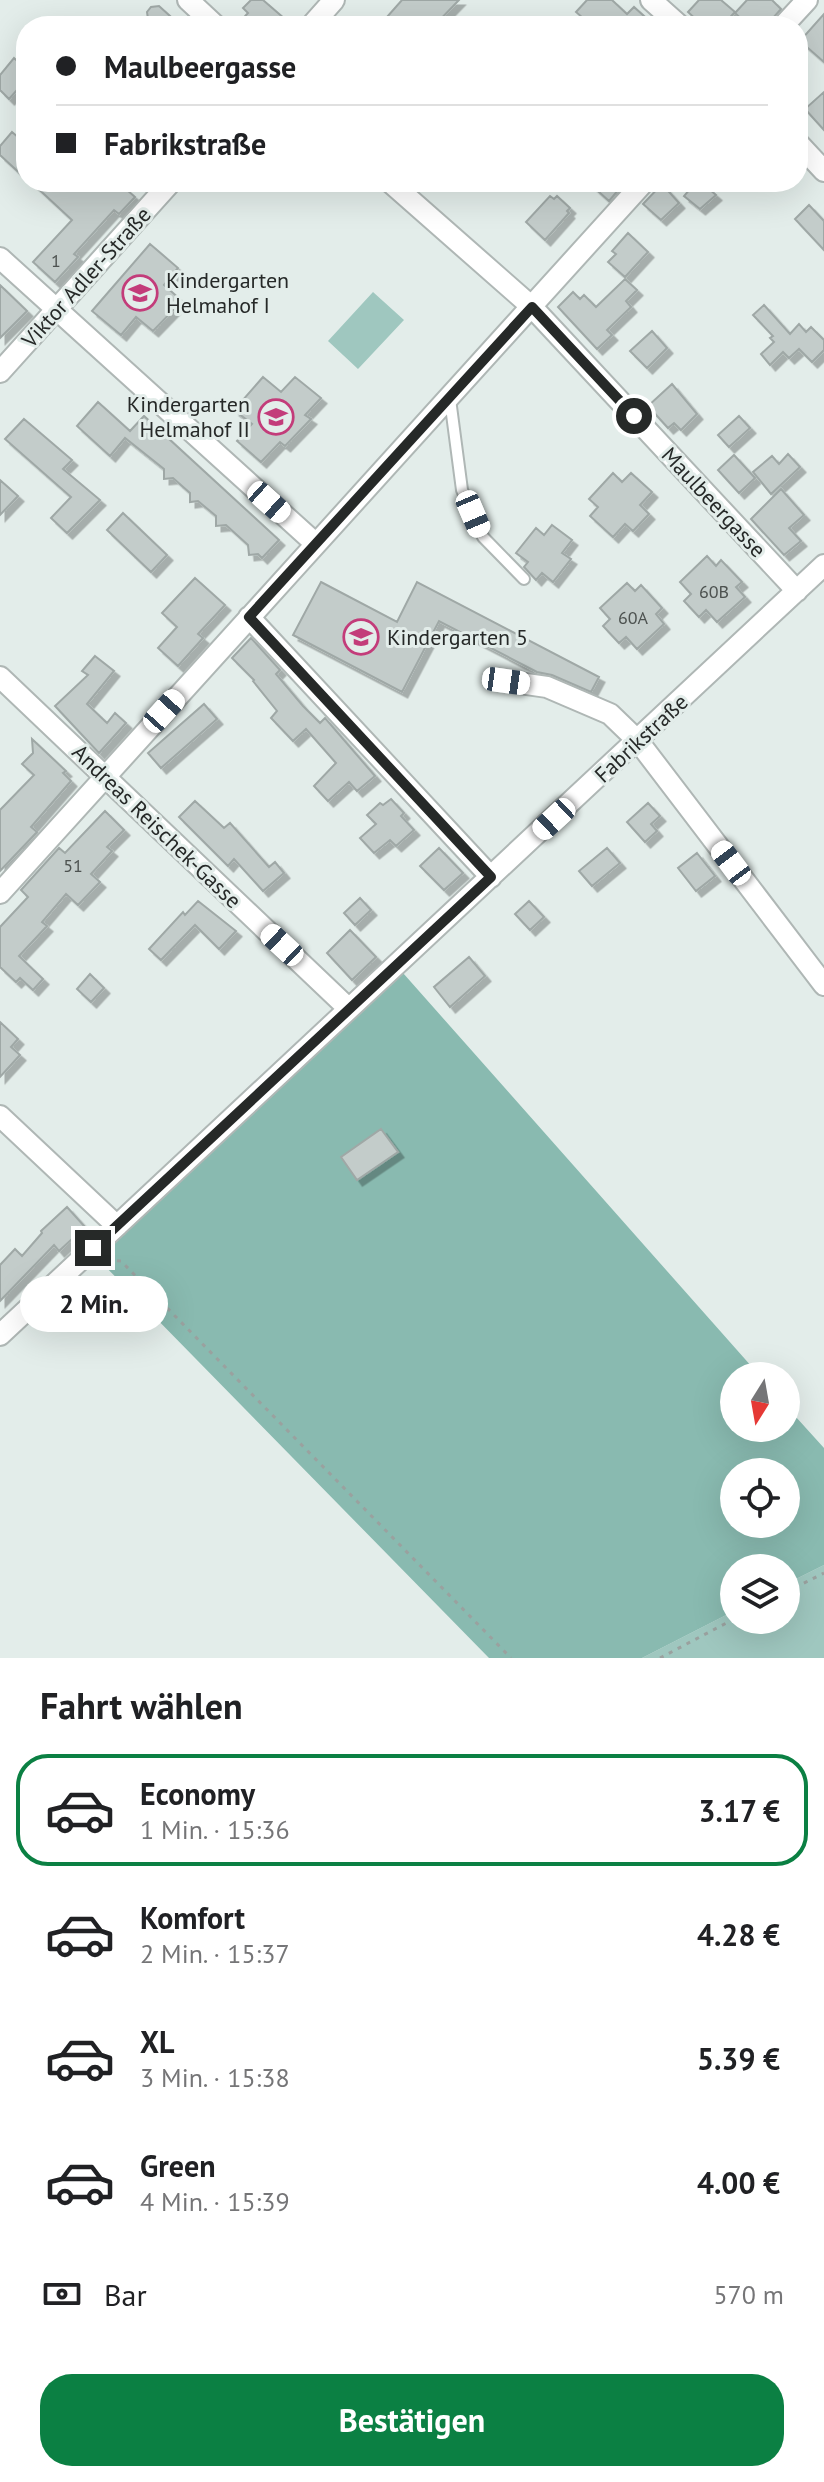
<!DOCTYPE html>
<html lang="de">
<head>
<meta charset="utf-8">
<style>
	:root { --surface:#fff; --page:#f2f2f2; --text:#202124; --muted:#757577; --line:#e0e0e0; --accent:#0b8043 }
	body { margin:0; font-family:"PT Sans",sans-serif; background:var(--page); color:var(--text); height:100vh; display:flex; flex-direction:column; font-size:30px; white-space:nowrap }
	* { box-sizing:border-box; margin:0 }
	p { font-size:26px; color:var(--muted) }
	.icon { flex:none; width:44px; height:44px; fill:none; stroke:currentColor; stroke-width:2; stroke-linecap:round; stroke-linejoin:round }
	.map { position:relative; height:1658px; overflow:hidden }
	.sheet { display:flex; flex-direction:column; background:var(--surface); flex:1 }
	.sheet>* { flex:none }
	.top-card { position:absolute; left:16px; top:16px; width:792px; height:176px; border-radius:32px; box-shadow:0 8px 32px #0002; display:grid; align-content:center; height:176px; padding:0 40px; background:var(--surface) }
	.needle { width:52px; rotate:191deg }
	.tools { position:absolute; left:720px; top:1362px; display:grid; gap:16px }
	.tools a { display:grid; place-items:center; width:80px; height:80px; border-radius:50%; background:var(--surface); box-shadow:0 8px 32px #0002; font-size:40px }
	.end { position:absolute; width:36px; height:36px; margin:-18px; border:10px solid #262928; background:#fff; box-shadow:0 0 0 4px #fff }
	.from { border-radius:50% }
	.bubble { position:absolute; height:56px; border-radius:28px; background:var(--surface); box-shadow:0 8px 32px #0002; font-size:26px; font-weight:800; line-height:56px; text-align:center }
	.car { position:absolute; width:24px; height:48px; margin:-24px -12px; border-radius:10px; box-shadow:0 0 6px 2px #0007; background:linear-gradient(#fff 24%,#345 0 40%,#fff 0 76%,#345 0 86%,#fff 0) }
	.top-card b { display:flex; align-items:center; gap:28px; height:76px; font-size:30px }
	.top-card b+b { border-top:2px solid var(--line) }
	.top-card i { width:20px; height:20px; background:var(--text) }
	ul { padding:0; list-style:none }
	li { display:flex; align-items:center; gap:24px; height:112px; margin:0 16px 12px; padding:0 24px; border:4px solid transparent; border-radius:32px }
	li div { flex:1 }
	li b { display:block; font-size:30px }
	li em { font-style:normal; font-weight:800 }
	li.active { border-color:var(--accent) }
	li>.icon { width:72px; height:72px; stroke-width:1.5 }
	h2 { padding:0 40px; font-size:36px; line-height:96px }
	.pay { display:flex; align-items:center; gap:20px; height:88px; padding:0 40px; font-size:30px }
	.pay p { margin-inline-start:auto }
	.primary-button { display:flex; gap:16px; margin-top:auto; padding:16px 40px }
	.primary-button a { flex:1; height:92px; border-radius:32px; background:var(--accent); color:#fff; font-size:32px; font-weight:800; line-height:92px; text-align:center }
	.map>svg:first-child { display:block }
	.green { fill:#9fc7bf }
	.forest { fill:#89bab0; fill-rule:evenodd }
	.building { fill:#c3ccca; stroke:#9fa8a6; stroke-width:2; filter:url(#shadow) }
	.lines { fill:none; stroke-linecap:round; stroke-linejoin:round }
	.lane-casing { stroke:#afb7b5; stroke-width:14 }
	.street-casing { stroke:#afb7b5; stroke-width:24 }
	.path { stroke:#9aa19f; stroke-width:3; stroke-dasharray:4 6; stroke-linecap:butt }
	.lane { stroke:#fff; stroke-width:10 }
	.street { stroke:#fff; stroke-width:20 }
	.route { stroke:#262928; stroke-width:10 }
	.labels { text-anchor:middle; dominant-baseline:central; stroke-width:6; stroke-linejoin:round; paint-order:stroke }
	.number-label { font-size:18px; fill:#4d5250 }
	.street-label { font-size:22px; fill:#262928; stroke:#e3edea }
	.poi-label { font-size:22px; fill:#262928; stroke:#e3edea; text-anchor:start }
</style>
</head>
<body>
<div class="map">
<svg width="824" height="1658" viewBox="0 0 824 1658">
	<defs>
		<filter id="shadow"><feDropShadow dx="5.5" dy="5.5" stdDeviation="0" flood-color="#0004"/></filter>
	</defs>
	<rect width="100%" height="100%" fill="#e3edea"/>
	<!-- green -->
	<path class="green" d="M 373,292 L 404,320 L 358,369 L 328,341 Z
		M 824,1565 L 824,1658 L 642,1658 L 734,1611 L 734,1620 L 786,1620 L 786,1584 Z"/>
	<!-- forest -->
	<path class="forest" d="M 403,973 L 760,1376 L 734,1376 L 734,1428 L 786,1428 L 786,1406 L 824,1448 L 824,1565 L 786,1584 L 786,1568 L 734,1568 L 734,1611 L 642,1658 L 489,1658 L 97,1258 ZM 734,1472 L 786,1472 L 786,1524 L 734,1524 Z"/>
	<!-- building -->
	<path class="building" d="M 251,0 L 263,0 L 293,26 L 236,26 L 248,13 L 243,8 Z
		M 402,0 L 459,0 L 434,26 L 379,26 Z
		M 587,0 L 612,0 L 627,14 L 634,7 L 655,26 L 592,26 L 576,12 Z
		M 699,0 L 721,0 L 735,12 L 722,26 L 703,26 L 688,12 Z
		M 747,0 L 772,0 L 781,9 L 766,26 L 749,26 L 735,13 Z
		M 159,6 L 181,26 L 149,26 L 147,12 L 151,7 Z
		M 824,14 L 824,62 L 800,41 Z
		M 14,58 L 26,69 L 26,80 L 9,99 L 0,90 L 0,75 Z
		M 824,92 L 824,130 L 805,109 Z
		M 12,132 L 26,144 L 26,179 L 0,155 L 0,146 Z
		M 31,182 L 118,182 L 135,197 L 119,214 L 114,210 L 74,254 L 78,257 L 55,282 L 33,262 L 72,220 Z
		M 588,182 L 625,182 L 609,201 Z
		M 696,182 L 701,182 L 716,195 L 700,209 L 684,196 Z
		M 662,184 L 679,203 L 661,220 L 643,204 Z
		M 550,196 L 554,199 L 557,196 L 570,208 L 567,211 L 569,213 L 545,240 L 526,222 Z
		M 809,205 L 824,221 L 824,250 L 795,219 Z
		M 628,233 L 648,252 L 625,277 L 608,262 L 616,254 L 612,251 Z
		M 150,244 L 178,268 L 164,285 L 182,301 L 153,331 L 136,317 L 121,335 L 92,311 Z
		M 625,279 L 637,290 L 626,301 L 631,307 L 607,330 L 612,335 L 597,349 L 558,307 L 573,292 L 580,299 L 584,295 L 596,307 Z
		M 0,285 L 27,311 L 0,338 Z
		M 764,305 L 790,334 L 799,324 L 806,332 L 811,327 L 824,340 L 824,350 L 812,362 L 799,349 L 789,358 L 783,352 L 770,365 L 761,354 L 774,342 L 770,338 L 773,336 L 753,315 Z
		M 652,331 L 667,348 L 647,368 L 630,351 Z
		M 263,377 L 281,392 L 295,377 L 321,398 L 305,415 L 311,419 L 285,446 L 280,442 L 261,462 L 237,441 L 252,424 L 234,410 Z
		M 672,384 L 697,414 L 681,430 L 674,423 L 668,428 L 648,406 Z
		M 98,402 L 130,431 L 144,416 L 279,540 L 262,558 L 258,554 L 249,555 L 248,545 L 226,525 L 216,526 L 216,516 L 198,501 L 190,502 L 190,493 L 173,478 L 164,479 L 164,469 L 125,438 L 110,456 L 77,426 Z
		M 739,416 L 750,428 L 729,447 L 718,435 Z
		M 24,419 L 72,460 L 63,469 L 100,500 L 67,533 L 51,518 L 71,497 L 5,439 Z
		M 788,454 L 800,467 L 771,494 L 753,472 L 772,456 L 779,464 Z
		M 734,455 L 755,478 L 739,493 L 718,470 Z
		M 613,473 L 622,482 L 631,473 L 652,492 L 640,505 L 649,514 L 633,531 L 625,524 L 613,537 L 590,516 L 598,507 L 589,499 Z
		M 0,480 L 18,496 L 0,515 Z
		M 781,489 L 804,515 L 789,528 L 801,541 L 784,555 L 751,519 Z
		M 123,513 L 167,555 L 151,572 L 107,530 Z
		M 552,525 L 572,540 L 562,553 L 571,559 L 553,582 L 542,573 L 536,580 L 524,567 L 528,562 L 516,553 L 536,528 L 544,535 Z
		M 707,556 L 716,566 L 721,560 L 742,582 L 736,587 L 745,597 L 717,622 L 706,610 L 699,617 L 684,601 L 691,594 L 680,582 Z
		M 195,578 L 225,605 L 198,634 L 203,638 L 178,666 L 158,648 L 177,627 L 162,613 Z
		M 321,582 L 397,622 L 417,582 L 599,677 L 591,692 L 552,675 L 537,672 L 439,621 L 402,692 L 293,635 Z
		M 627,583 L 635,591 L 641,585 L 662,608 L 656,614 L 664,624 L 637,649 L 626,637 L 619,643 L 603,626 L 610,619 L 600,608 Z
		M 251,638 L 280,670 L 276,674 L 303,706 L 320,723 L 325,718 L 375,776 L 357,791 L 349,782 L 328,801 L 314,786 L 336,763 L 306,729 L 293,741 L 271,718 L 277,711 L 253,681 L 254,680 L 232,658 Z
		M 95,656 L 114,671 L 87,704 L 107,723 L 115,713 L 126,723 L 99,753 L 55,706 L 88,675 L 82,671 Z
		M 204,704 L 217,719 L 161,768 L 148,753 Z
		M 32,739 L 66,771 L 63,773 L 71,781 L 31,827 L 37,832 L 0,871 L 0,810 L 34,775 L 22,764 L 33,753 Z
		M 391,799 L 404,813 L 401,816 L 414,830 L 396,846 L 390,840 L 374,853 L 360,838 L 376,824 L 367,815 L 380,803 L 383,805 Z
		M 195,801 L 224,828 L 230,823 L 269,867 L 275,862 L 284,873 L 263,891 L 234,859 L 228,866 L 179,817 Z
		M 648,803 L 660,816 L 651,824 L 657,831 L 645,842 L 627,822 Z
		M 105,811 L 124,830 L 107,847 L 112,851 L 91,874 L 100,882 L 78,905 L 66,894 L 42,922 L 47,926 L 19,956 L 43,979 L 33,990 L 20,978 L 16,982 L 0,967 L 0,927 L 28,897 L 21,890 L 59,848 L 65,853 Z
		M 439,848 L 463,873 L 444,890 L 420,866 Z
		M 607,848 L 620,863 L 592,886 L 579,871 Z
		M 697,853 L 715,876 L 696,891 L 678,868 Z
		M 360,898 L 371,910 L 355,925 L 344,913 Z
		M 198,901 L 236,931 L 219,949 L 195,925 L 161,960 L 149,949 L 183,912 L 185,915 Z
		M 529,901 L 544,917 L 530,930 L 515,914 Z
		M 350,930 L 376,957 L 352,980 L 327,953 Z
		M 469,957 L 485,976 L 450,1007 L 434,987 Z
		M 90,974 L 104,988 L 91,1002 L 77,989 Z
		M 0,1022 L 18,1039 L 11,1047 L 20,1055 L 0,1077 Z
		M 381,1129 L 398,1152 L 357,1180 L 341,1157 Z
		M 67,1207 L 85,1227 L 59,1251 L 54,1245 L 0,1301 L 0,1265 L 15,1249 L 22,1256 L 42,1233 L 41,1231 Z"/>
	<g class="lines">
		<defs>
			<path id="lane" d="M 450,399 L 462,490 L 483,537 L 524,579"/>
			<path id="street" d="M 188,0 L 216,26
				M 651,0 L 680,26
				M 311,26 L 334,0
				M 783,26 L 807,0
				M 798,143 L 824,171
				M 390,182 L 532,307 L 797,591
				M 0,258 L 316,544
				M 0,372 L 171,182
				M 249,617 L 491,877
				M 0,677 L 348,1008
				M 506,681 L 547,687 L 610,714 L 638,741 L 824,985
				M 0,893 L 644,182
				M 0,1116 L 117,1226
				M 0,1335 L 824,565"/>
		</defs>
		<!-- lane casing -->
		<use href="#lane" class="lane-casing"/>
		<!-- street casing -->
		<use href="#street" class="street-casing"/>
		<!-- path -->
		<path class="path" d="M 107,1260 L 121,1261 L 511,1658
			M 786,1592 L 824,1573
			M 660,1658 L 734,1619"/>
		<!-- lane -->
		<use href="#lane" class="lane"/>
		<!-- street -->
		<use href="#street" class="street"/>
	</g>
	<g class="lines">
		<!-- route -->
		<path class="route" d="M 93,1248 L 491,877 L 249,617 L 532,307 L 634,416"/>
	</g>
	<!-- icons -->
	<defs>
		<symbol id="school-ring" viewBox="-11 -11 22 22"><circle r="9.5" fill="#e3edea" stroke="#c33c7a" stroke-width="1.5"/><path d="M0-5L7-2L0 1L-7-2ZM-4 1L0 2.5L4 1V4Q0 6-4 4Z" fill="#c33c7a"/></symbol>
	</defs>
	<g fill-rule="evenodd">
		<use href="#school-ring" x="120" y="273" width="40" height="40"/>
		<use href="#school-ring" x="256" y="397" width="40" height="40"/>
		<use href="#school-ring" x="341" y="617" width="40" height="40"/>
	</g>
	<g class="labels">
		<!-- number labels -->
		<g class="number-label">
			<text x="56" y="260">1</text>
			<text x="714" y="591">60B</text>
			<text x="633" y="617">60A</text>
			<text x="73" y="865">51</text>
		</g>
		<!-- street labels -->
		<g class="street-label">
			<text transform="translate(86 277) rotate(-48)">Viktor Adler-Straße</text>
			<text transform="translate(714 502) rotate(47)">Maulbeergasse</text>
			<text transform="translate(641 738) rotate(-43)">Fabrikstraße</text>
			<text transform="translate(157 826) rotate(44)">Andreas Reischek-Gasse</text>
		</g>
		<!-- poi labels -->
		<g class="poi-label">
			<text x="166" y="280">Kindergarten<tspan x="166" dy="25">Helmahof I</tspan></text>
			<text x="250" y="404" text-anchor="end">Kindergarten<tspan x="250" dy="25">Helmahof II</tspan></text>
			<text x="387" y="637">Kindergarten 5</text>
		</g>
	</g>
</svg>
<div class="tools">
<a><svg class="needle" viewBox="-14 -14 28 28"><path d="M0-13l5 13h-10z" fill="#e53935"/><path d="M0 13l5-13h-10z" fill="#757577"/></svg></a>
<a><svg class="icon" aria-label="locate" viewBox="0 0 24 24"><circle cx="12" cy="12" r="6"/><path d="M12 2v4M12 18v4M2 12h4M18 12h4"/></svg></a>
<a><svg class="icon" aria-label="layers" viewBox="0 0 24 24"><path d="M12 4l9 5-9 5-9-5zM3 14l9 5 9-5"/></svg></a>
</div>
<i class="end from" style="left:634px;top:416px"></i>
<i class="end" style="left:93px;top:1248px"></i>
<div class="bubble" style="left:20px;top:1276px;width:148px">2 Min.</div>
<i class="car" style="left:269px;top:502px;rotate:132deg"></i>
<i class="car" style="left:473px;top:514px;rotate:157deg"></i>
<i class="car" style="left:506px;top:681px;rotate:98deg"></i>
<i class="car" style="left:164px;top:711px;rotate:42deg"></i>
<i class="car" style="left:554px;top:819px;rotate:227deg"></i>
<i class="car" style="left:731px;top:863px;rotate:323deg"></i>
<i class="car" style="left:282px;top:945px;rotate:313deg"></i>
<div class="top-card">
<b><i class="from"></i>Maulbeergasse</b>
<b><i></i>Fabrikstraße</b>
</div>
</div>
<section class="sheet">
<h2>Fahrt wählen</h2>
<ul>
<li class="active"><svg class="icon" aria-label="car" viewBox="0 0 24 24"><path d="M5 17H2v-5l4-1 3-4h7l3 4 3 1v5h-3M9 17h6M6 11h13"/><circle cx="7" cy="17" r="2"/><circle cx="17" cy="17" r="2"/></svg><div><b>Economy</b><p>1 Min. · 15:36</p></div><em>3.17 €</em></li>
<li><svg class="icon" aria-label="car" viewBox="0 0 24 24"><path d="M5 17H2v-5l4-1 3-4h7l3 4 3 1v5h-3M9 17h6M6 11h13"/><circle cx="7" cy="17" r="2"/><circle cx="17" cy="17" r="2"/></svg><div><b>Komfort</b><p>2 Min. · 15:37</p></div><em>4.28 €</em></li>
<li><svg class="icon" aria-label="car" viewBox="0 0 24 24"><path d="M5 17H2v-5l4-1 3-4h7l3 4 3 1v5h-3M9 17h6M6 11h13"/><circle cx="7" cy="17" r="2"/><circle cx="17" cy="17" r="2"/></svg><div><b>XL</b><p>3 Min. · 15:38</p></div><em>5.39 €</em></li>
<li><svg class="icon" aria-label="car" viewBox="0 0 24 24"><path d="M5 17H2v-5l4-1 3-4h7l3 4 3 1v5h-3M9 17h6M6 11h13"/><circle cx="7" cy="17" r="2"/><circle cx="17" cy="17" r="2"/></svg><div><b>Green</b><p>4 Min. · 15:39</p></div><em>4.00 €</em></li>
</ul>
<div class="pay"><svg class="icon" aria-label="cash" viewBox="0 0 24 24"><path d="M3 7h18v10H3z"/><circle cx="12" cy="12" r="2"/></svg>Bar<p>570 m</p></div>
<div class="primary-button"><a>Bestätigen</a></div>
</section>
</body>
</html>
